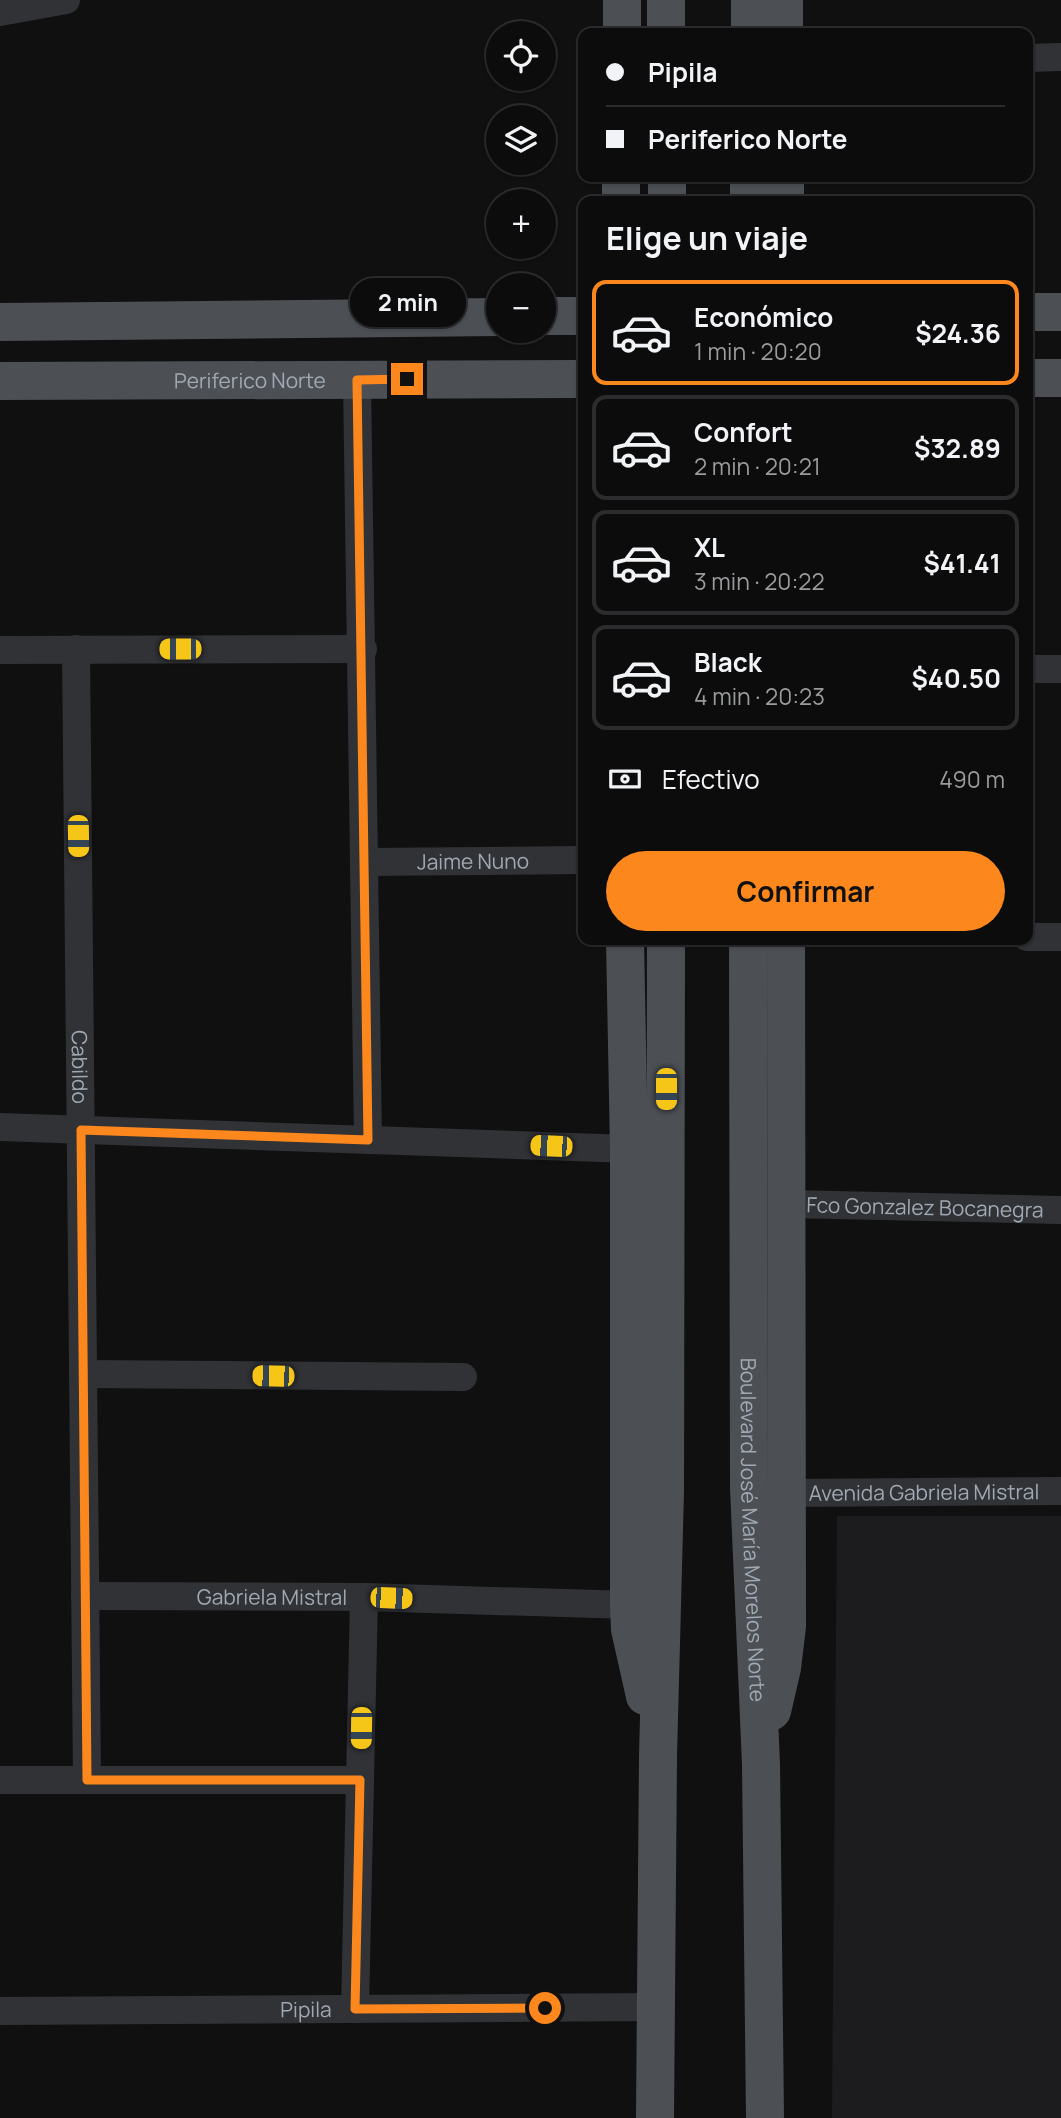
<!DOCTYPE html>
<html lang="es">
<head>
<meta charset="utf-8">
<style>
	:root { --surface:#0c0c0d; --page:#1a1a1b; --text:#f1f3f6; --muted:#9a9b9d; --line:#2c2c2e; --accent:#fc881d }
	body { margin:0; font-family:Manrope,sans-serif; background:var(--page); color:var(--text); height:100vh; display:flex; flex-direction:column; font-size:26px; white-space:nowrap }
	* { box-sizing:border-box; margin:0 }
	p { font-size:23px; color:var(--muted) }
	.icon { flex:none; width:38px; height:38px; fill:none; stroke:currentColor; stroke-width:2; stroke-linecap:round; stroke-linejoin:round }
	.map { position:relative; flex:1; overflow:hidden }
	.sheet { position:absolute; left:578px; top:196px; width:455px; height:749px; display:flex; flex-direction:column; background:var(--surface); border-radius:14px; box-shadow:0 2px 5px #0004,0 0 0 2px var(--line) }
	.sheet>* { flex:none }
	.hud { position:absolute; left:578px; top:28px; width:455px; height:154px; border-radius:14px; box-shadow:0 2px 5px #0004,0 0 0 2px var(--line); display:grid; align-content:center; height:154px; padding:0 28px; background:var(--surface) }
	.fabs { position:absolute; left:486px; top:21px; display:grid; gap:14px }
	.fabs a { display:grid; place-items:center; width:70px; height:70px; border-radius:50%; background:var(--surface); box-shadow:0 2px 5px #0004,0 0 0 2px var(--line); font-size:35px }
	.end { position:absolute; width:32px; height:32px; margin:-16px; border:9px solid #fc881d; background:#111; box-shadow:0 0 0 4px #111 }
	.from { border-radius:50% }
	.bubble { position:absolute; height:49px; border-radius:24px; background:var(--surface); box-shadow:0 2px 5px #0004,0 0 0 2px var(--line); font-size:23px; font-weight:700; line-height:49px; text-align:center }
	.car { position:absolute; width:21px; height:42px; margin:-21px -10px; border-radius:9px; box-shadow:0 0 5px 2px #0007; background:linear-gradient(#f5c518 24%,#345 0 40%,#f5c518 0 76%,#345 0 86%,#f5c518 0) }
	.hud b { display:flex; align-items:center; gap:24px; height:66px; font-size:26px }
	.hud b+b { border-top:2px solid var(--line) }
	.hud i { width:18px; height:18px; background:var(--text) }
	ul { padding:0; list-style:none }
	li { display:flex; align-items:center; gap:21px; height:105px; margin:0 14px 10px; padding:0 14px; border:4px solid var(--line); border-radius:14px }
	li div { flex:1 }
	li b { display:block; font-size:26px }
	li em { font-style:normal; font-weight:700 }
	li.active { border-color:var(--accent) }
	li>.icon { width:63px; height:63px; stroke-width:1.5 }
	h2 { padding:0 28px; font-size:32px; line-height:84px }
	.pay { display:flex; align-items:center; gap:18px; height:77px; padding:0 28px; font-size:26px }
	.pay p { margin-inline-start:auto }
	.cta { display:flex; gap:14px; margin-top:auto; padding:14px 28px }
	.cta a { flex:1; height:80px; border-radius:42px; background:var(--accent); color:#111; font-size:28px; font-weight:700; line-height:80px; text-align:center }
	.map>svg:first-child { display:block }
	.built { fill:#1c1c1e }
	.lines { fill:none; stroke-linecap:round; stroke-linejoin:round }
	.minor { stroke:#303236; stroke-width:28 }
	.primary { stroke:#4c5055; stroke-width:38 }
	.route { stroke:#fc881d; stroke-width:9 }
	.labels { text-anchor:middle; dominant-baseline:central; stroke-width:7; stroke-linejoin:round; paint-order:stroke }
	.street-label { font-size:21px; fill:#a0a9b3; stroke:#0b0b0c }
</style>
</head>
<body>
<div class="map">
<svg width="1061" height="2118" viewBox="0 0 1061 2118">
	<rect width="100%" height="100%" fill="#101011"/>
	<!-- built -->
	<path class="built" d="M 837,1516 L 1061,1516 L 1061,2118 L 832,2118 Z"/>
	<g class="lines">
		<!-- minor -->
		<g class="minor">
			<path d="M 0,12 L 66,0"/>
			<path d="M 1027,58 L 1061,57"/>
			<path d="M 357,380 L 368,1140"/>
			<path id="s1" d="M 76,649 L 87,1780"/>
			<path d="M 0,650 L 363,649"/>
			<path d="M 1027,669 L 1061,669"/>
			<path id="s2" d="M 365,862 L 583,860"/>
			<path d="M 1027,937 L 1061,937"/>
			<path d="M 0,1127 L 629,1149"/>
			<path id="s3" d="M 789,1204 L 1061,1210"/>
			<path d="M 83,1374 L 463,1377"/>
			<path id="s4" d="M 786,1493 L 1061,1491"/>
			<path id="s5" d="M 85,1596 L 364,1597 L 629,1605"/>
			<path d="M 0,1780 L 360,1780"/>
			<path d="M 355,2009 L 364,1597"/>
			<path id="s6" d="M 0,2011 L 654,2007"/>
		</g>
		<!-- primary -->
		<g class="primary">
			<path d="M 666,0 L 666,33"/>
			<path d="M 784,0 L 784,33"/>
			<path d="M 622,33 L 622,0"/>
			<path d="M 750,33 L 750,0"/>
			<path d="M 667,177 L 667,201"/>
			<path d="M 785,177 L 785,201"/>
			<path d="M 621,201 L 621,177"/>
			<path d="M 749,201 L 749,177"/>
			<path d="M 1027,312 L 1061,312"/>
			<path d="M 544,316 L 583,316"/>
			<path d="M 0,322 L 499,317"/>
			<path d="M 1027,378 L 1061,378"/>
			<path id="s7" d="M 0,381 L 583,379"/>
			<path d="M 625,940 L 629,1149 L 629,1605 L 630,1629 L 645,1696"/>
			<path id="s8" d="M 748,940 L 749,1487 L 761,1764 L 765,2118"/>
			<path d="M 772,1711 L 782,1668 L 787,1626 L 786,940"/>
			<path d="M 655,2118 L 658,1756 L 665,1491 L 666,940"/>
		</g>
	</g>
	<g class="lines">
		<!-- route -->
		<path class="route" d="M 407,379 L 357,380 L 368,1140 L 81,1130 L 87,1780 L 360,1780 L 355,2009 L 545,2008"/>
	</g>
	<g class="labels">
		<!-- street labels -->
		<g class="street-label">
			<text stroke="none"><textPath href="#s7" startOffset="250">Periferico Norte</textPath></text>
			<text stroke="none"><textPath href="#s2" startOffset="108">Jaime Nuno</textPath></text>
			<text stroke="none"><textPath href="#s1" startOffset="418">Cabildo</textPath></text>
			<text stroke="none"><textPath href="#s3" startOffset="136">Fco Gonzalez Bocanegra</textPath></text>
			<text stroke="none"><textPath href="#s4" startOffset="138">Avenida Gabriela Mistral</textPath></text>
			<text stroke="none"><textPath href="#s8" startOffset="590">Boulevard José María Morelos Norte</textPath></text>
			<text stroke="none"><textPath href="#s5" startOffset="187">Gabriela Mistral</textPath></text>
			<text stroke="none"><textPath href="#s6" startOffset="306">Pipila</textPath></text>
		</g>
	</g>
</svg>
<div class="fabs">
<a><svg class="icon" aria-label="locate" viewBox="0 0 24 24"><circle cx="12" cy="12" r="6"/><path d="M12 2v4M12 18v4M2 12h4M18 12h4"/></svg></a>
<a><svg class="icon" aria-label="layers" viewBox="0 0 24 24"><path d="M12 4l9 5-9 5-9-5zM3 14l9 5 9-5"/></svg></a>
<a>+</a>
<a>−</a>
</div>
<i class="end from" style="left:545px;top:2008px"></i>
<i class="end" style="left:407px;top:379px"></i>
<div class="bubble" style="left:350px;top:278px;width:116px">2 min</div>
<i class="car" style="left:180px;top:649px;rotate:270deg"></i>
<i class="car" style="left:78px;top:836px;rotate:179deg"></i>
<i class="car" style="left:666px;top:1089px;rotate:180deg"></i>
<i class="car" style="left:551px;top:1146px;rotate:272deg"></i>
<i class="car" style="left:273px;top:1376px;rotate:271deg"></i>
<i class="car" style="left:391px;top:1598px;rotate:92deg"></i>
<i class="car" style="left:361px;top:1728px;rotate:181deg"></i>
<div class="hud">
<b><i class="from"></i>Pipila</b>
<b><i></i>Periferico Norte</b>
</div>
<section class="sheet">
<h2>Elige un viaje</h2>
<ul>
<li class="active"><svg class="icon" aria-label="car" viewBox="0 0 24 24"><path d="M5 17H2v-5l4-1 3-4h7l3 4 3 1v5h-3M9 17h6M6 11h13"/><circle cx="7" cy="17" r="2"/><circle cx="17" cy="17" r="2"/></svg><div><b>Económico</b><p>1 min · 20:20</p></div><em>$24.36</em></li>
<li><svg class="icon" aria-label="car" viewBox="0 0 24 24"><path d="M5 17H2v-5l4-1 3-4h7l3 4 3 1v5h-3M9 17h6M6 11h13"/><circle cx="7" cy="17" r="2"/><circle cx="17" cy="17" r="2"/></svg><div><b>Confort</b><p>2 min · 20:21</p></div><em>$32.89</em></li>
<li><svg class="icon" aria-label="car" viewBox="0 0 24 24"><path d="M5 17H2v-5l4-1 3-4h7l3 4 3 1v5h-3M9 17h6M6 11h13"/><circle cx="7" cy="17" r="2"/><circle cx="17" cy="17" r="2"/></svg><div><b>XL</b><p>3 min · 20:22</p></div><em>$41.41</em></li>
<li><svg class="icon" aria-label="car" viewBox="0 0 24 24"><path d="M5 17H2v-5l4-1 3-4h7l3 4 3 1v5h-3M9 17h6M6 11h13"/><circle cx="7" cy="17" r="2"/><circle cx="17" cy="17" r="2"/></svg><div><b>Black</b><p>4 min · 20:23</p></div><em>$40.50</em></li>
</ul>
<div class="pay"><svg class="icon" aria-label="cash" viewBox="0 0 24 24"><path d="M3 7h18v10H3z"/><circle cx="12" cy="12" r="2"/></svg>Efectivo<p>490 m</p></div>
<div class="cta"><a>Confirmar</a></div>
</section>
</div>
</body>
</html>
